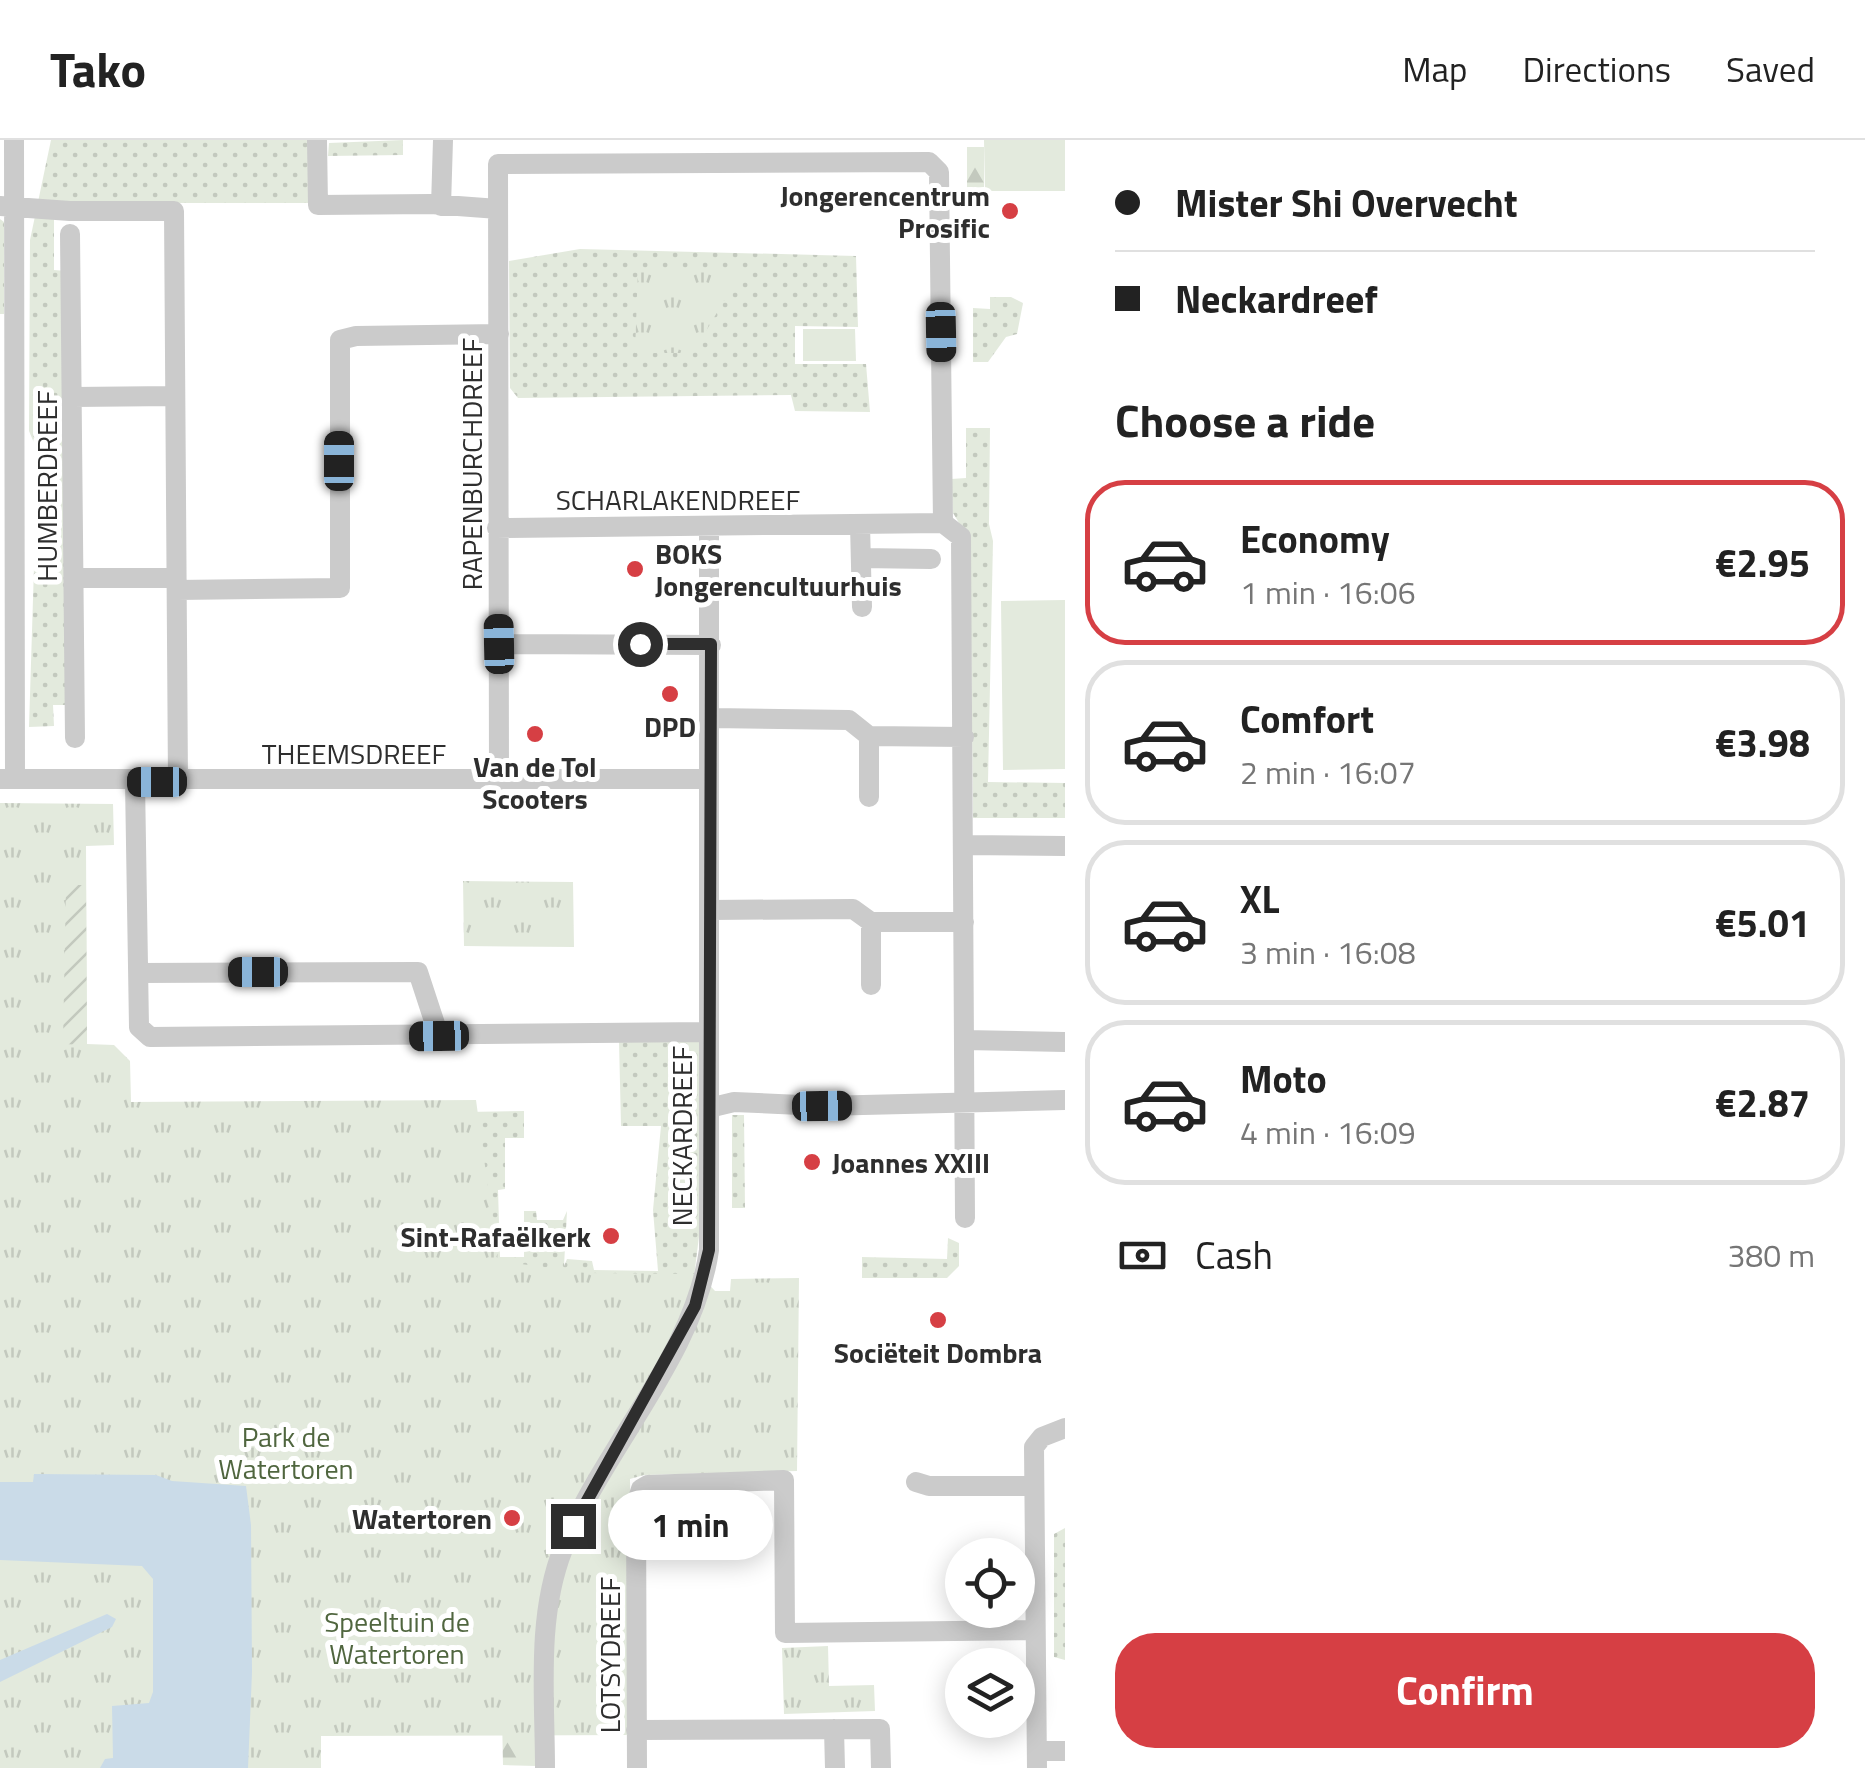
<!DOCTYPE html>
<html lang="en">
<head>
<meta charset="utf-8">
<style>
	:root { --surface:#fff; --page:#f2f2f2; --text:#222; --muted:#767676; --line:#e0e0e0; --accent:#d63f44 }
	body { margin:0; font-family:"Titillium Web",sans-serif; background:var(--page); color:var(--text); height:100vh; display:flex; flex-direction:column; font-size:38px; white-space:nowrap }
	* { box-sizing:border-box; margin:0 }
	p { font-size:32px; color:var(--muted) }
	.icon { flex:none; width:55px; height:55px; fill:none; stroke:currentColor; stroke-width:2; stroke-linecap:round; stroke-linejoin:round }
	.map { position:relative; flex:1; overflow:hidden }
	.panel { display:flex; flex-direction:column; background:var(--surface); width:800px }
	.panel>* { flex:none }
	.hud { display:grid; align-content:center; height:220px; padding:0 50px; background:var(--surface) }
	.fabs { position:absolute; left:945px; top:1398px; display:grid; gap:20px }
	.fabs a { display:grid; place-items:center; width:90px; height:90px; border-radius:50%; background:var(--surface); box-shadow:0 5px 25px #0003; font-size:50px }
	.end { position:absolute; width:45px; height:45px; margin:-22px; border:12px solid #2e2e2e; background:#fff; box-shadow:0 0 0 5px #fff }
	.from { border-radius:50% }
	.bubble { position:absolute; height:70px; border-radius:35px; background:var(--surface); box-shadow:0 5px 25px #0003; font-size:32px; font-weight:700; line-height:70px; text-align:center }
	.car { position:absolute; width:30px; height:60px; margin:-30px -15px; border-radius:12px; box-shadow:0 0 8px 2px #0007; background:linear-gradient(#222 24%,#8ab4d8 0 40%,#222 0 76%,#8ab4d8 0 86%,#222 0) }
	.hud b { display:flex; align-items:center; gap:35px; height:95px; font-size:38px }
	.hud b+b { border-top:2px solid var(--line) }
	.hud i { width:25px; height:25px; background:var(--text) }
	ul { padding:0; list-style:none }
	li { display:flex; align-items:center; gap:30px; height:165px; margin:0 20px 15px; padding:0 30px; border:5px solid var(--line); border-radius:40px }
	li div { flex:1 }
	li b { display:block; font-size:38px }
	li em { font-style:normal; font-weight:700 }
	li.current { border-color:var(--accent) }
	li>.icon { width:90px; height:90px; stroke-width:1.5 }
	h2 { padding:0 50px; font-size:45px; line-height:120px }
	.pay { display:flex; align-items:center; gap:25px; height:110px; padding:0 50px; font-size:38px }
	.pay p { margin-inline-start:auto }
	.button { display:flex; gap:20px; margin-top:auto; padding:20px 50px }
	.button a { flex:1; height:115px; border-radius:40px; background:var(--accent); color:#fff; font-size:40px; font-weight:700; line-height:115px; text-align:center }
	header { display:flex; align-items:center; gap:60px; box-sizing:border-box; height:140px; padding:0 50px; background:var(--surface); border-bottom:2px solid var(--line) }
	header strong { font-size:48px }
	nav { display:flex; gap:55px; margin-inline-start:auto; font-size:35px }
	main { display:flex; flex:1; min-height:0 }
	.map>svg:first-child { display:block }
	.grass { fill:url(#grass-dots) }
	.forest { fill:url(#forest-firs) }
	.park { fill:url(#park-tufts) }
	.garden { fill:url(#garden-furrows) }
	.pitch { fill:#e3eadd }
	.water { fill:#cadbe8 }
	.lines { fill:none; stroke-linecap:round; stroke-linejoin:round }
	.street { stroke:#cbcbcb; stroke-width:20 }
	.route { stroke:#2e2e2e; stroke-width:12 }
	.poi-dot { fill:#d63f44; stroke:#fff; stroke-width:4 }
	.labels { text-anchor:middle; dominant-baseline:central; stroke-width:10; stroke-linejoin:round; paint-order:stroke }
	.poi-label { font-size:28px; font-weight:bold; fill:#2e2e2e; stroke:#fff; text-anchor:end }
	.street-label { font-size:28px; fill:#2e2e2e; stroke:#fff }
	.park-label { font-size:28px; fill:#50663f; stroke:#fff }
</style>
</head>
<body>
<header>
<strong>Tako</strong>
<nav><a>Map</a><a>Directions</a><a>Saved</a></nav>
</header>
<main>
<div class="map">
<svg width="1065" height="1628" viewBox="0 0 1065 1628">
	<defs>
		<pattern id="grass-dots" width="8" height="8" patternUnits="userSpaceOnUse" patternTransform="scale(2.5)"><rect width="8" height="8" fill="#e3eadd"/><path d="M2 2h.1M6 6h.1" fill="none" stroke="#c3c9be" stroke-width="1.8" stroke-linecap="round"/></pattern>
		<pattern id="forest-firs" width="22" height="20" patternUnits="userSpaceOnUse" patternTransform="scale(2.5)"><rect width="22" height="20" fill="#e3eadd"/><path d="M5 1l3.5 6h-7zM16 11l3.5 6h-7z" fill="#c3c9be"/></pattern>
		<pattern id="park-tufts" width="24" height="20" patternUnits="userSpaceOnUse" patternTransform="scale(2.5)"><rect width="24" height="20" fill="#e3eadd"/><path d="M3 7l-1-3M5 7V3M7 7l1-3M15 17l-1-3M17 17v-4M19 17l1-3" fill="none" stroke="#c3c9be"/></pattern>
		<pattern id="garden-furrows" width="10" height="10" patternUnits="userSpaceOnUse" patternTransform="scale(2.5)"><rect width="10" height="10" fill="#e3eadd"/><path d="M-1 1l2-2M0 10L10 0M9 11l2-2" fill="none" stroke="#c3c9be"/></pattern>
	</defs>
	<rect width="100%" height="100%" fill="#fff"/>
	<!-- grass -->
	<path class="grass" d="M 51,0 L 313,0 L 312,63 L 54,63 L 54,130 L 66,131 L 68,565 L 53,565 L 54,586 L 29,587 L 34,427 L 45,377 L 42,322 L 29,291 L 30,100 Z
		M 403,0 L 403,15 L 328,16 L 329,3 Z
		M 0,79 L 4,82 L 4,174 L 0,174 Z
		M 580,109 L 856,116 L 858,187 L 795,186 L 795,224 L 866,224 L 870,272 L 795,271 L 791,255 L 518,258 L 510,248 L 509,121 Z
		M 990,157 L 1011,157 L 1023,163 L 1017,194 L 1006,197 L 988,222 L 973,222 L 973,168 L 990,169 Z
		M 966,288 L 990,288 L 989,384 L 993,401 L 988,642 L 1065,643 L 1065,678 L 973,678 L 970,401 L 953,373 L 951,339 L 966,338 Z
		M 700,899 L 701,1080 L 693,1145 L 458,1152 L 466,972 L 524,971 L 524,998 L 505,998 L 505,1049 L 498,1050 L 500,1117 L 524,1117 L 524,1071 L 536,1071 L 537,1080 L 563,1080 L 567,1071 L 564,1126 L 567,1119 L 592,1121 L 594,1130 L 658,1131 L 653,1070 L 661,986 L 621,986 L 619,901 Z
		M 732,975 L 744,975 L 745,1068 L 732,1068 Z
		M 948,1098 L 959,1103 L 959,1126 L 947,1138 L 862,1138 L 862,1117 L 947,1119 Z
		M 1065,1388 L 1065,1520 L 1054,1517 L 1054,1394 Z"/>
	<!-- forest -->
	<path class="forest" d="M 967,7 L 984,7 L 984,66 L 967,66 Z
		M 542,1456 L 536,1626 L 503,1625 L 502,1576 Z"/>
	<!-- park -->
	<path class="park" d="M 638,128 L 741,132 L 693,213 L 635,213 Z
		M 0,663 L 113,664 L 114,705 L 86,706 L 87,904 L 114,905 L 130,921 L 131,962 L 476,960 L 498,1121 L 588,1133 L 706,1134 L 705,1140 L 715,1151 L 730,1151 L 731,1139 L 799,1138 L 797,1331 L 644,1335 L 630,1339 L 630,1595 L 321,1596 L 321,1628 L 0,1628 Z
		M 463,741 L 573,742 L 574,807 L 464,806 Z
		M 828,1506 L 829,1546 L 874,1545 L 875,1571 L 784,1574 L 782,1508 Z"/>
	<!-- garden -->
	<path class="garden" d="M 66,745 L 86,745 L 87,905 L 63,904 Z"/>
	<!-- pitch -->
	<path class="pitch" d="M 984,0 L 1065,0 L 1065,51 L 985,51 Z
		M 803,189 L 855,189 L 856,221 L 803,221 Z
		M 1065,460 L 1065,629 L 1003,630 L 1001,461 Z"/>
	<!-- water -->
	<path class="water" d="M 34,1334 L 156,1335 L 172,1341 L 246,1346 L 251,1385 L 252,1532 L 248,1628 L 100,1628 L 105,1619 L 113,1618 L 112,1566 L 149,1563 L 153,1552 L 153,1439 L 142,1426 L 0,1420 L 0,1342 L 33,1342 Z
		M 107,1474 L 116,1479 L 112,1487 L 0,1542 L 0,1520 Z"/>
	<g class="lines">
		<!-- street -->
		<path class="street" d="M 14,0 L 15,639
			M 317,0 L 318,65 L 431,64 L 498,69
			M 0,66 L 70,71 L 174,71 L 178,642
			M 441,66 L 443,0
			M 70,94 L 75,598
			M 73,257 L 174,256
			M 943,383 L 961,397 L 965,1078
			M 860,384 L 862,467
			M 497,388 L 943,383
			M 861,418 L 931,419
			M 73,438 L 176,438
			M 177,450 L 340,448 L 340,200 L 356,196 L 499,194
			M 499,504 L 711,505
			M 712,578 L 849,580 L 869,596 L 964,597
			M 869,596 L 869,657
			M 0,639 L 708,639
			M 499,640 L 498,24 L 929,22 L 939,32 L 943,383
			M 135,642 L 139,887 L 150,897 L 709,892
			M 963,705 L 1065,706
			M 710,770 L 853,769 L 871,782 L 964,782
			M 139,833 L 418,832 L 439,896
			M 871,845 L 871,782
			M 964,900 L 1065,902
			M 709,968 L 734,962 L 822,966 L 1065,960
			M 916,1342 L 929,1346 L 1034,1346
			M 834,1589 L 835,1628
			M 636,1590 L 880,1589 L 881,1628
			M 1037,1611 L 1065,1611
			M 545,1628 C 545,1557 536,1477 563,1409 C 602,1309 694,1217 709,1110 L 709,386
			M 637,1628 L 636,1365 L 641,1349 L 648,1345 L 784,1340 L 785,1493 L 1033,1490
			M 1037,1628 L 1034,1307 L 1042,1297 L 1065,1288"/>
	</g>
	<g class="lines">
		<!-- route -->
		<path class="route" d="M 573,1386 L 695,1166 L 709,1110 L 711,504 L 640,504"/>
	</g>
	<!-- markers -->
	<g class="poi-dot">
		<circle cx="1010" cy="71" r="10"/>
		<circle cx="635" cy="429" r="10"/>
		<circle cx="670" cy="554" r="10"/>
		<circle cx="535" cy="594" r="10"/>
		<circle cx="812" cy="1022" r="10"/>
		<circle cx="611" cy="1096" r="10"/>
		<circle cx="938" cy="1180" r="10"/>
		<circle cx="512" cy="1378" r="10"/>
	</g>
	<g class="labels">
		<!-- poi labels -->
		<g class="poi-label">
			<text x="990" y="55">Jongerencentrum<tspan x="990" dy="32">Prosific</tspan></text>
			<text x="655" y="413" text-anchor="start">BOKS<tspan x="655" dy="32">Jongerencultuurhuis</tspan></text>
			<text x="670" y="586" text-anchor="middle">DPD</text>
			<text x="535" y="626" text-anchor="middle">Van de Tol<tspan x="535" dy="32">Scooters</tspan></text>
			<text x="832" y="1022" text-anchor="start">Joannes XXIII</text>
			<text x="591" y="1096">Sint-Rafaëlkerk</text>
			<text x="938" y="1212" text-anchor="middle">Sociëteit Dombra</text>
			<text x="492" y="1378">Watertoren</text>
		</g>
		<!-- street labels -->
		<g class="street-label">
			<text transform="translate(471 324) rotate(-90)">RAPENBURCHDREEF</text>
			<text transform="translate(46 346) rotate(-90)">HUMBERDREEF</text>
			<text x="678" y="359">SCHARLAKENDREEF</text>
			<text x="354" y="613">THEEMSDREEF</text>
			<text transform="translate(681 996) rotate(-90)">NECKARDREEF</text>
			<text transform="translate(609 1515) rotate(-90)">LOTSYDREEF</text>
		</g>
		<!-- park labels -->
		<g class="park-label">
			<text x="286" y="1296">Park de<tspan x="286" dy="32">Watertoren</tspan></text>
			<text x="397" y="1481">Speeltuin de<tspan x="397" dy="32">Watertoren</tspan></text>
		</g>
	</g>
</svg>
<div class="fabs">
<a><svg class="icon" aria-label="locate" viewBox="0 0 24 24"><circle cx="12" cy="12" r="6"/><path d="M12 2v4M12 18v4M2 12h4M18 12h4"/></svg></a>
<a><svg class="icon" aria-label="layers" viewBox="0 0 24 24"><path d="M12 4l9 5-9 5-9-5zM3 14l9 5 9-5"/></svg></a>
</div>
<i class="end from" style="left:640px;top:504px"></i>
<i class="end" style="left:573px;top:1386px"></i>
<div class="bubble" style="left:608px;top:1350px;width:165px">1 min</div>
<i class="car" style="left:941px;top:192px;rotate:179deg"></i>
<i class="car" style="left:339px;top:321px;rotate:0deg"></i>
<i class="car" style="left:499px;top:504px;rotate:359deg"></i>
<i class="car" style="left:157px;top:642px;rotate:270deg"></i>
<i class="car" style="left:258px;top:832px;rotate:270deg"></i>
<i class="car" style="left:439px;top:896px;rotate:269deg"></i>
<i class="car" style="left:822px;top:966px;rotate:89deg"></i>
</div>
<section class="panel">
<div class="hud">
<b><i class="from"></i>Mister Shi Overvecht</b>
<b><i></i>Neckardreef</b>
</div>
<h2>Choose a ride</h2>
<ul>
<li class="current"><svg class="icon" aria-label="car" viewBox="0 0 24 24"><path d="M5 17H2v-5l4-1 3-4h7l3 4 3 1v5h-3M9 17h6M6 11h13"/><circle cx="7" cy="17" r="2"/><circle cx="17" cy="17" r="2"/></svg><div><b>Economy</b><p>1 min · 16:06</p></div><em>€2.95</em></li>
<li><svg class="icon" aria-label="car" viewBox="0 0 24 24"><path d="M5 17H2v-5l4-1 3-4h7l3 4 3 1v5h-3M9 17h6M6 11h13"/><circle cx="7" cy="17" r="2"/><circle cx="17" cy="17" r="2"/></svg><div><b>Comfort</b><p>2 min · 16:07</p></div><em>€3.98</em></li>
<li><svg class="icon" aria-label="car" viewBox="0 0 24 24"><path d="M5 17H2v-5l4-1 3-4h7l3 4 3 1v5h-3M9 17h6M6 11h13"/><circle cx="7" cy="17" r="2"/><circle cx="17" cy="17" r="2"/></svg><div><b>XL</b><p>3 min · 16:08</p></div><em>€5.01</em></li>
<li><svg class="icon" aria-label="car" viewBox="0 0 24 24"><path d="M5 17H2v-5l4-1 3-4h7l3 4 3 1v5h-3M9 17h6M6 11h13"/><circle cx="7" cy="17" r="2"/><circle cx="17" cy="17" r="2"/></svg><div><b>Moto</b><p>4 min · 16:09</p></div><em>€2.87</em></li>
</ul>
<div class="pay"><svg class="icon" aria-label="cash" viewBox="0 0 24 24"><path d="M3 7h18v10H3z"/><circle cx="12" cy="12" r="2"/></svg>Cash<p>380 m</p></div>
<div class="button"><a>Confirm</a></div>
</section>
</main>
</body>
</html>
